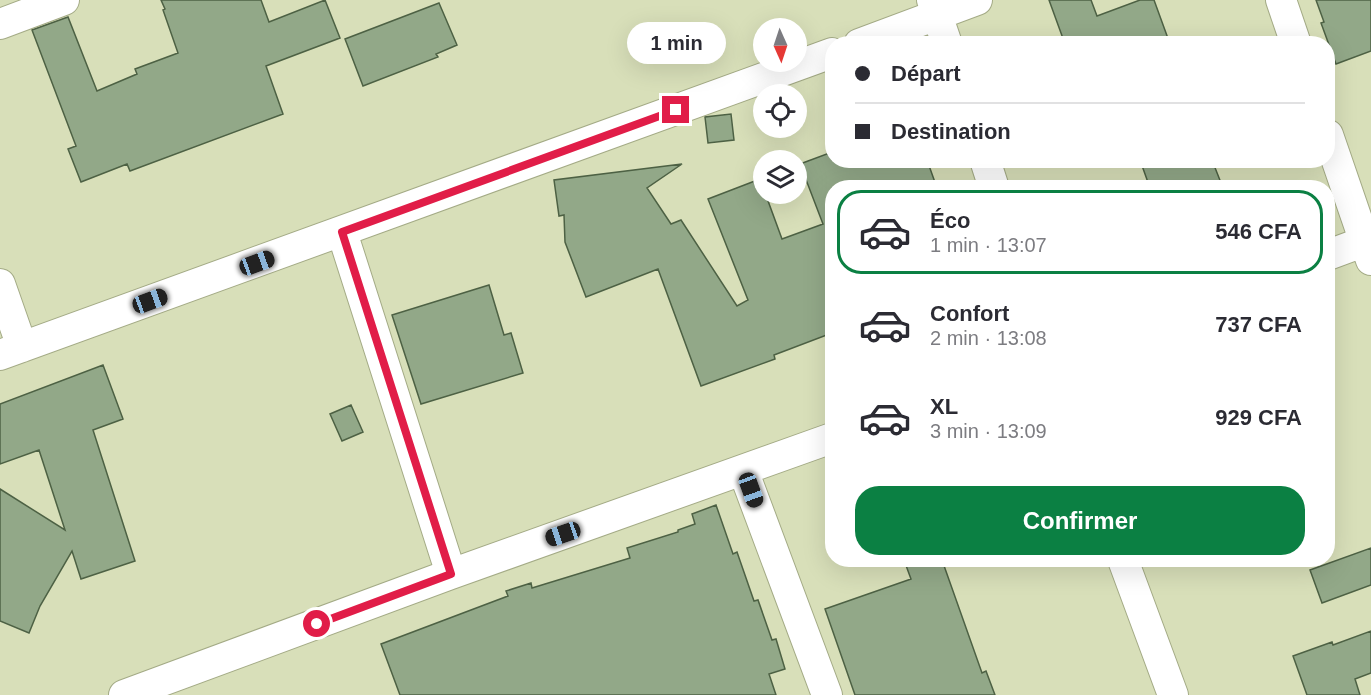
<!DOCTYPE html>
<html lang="fr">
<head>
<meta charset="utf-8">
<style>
	:root { --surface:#fff; --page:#f2f2f3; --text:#2b2b33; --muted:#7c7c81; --line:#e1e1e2; --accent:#0b8043 }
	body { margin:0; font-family:Arial,sans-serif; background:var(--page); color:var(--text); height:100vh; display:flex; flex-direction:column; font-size:22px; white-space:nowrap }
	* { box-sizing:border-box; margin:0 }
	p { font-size:20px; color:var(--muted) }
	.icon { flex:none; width:33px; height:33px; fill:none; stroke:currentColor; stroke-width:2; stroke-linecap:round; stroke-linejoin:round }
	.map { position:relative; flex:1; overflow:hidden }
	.sheet { position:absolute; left:825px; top:180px; width:510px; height:387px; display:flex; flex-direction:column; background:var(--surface); border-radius:24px; box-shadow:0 6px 24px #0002 }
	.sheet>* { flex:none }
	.banner { position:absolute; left:825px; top:36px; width:510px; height:132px; border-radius:24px; box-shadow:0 6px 24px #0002; display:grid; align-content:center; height:132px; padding:0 30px; background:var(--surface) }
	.needle { width:39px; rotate:177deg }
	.buttons { position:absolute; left:753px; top:18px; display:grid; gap:12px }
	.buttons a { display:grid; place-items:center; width:54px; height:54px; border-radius:50%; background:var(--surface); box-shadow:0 6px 24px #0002; font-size:30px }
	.end { position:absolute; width:27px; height:27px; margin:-14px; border:8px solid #e11d48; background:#fff; box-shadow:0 0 0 3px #fff }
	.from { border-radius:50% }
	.bubble { position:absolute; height:42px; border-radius:21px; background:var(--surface); box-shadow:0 6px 24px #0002; font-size:20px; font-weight:800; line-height:42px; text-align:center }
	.car { position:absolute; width:18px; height:36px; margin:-18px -9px; border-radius:8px; box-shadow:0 0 4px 2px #0007; background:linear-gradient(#222 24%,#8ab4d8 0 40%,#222 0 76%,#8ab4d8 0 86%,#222 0) }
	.banner b { display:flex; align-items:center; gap:21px; height:57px; font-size:22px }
	.banner b+b { border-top:2px solid var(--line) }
	.banner i { width:15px; height:15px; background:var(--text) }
	ul { padding:10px 0 0; list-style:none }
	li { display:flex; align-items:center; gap:18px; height:84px; margin:0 12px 9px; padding:0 18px; border:3px solid transparent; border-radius:24px }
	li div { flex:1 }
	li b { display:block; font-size:22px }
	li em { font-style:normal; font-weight:800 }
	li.on { border-color:var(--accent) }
	li>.icon { width:54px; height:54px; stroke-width:1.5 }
	.cta { display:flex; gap:12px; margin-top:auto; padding:12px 30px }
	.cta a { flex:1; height:69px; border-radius:24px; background:var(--accent); color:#fff; font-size:24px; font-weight:800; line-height:69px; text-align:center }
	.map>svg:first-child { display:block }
	.building { fill:#92a888; stroke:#4d6144; stroke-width:1.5 }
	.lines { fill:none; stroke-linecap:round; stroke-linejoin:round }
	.street-casing { stroke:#a4ab86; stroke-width:32 }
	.street { stroke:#fff; stroke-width:30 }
	.route { stroke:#e11d48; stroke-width:8 }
</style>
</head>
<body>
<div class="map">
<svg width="1371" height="695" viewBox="0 0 1371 695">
	<rect width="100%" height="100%" fill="#d8dfb9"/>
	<!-- building -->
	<path class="building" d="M 161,0 L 261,0 L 269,22 L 325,0 L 340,38 L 266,66 L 283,114 L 130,171 L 127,164 L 81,182 L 68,149 L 76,146 L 32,30 L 68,17 L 97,91 L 137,74 L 135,69 L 178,53 L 163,10 L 165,9 Z
		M 1049,0 L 1091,0 L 1097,16 L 1140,0 L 1154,0 L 1170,44 L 1065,44 Z
		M 1316,0 L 1371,0 L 1371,51 L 1336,64 L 1321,23 L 1324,22 Z
		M 439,3 L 457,45 L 436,54 L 438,57 L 363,86 L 345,39 Z
		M 731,114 L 734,140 L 708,143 L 705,117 Z
		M 832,152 L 832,160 L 927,160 L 937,188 L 832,188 L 832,333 L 774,355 L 775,359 L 701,386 L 658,269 L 586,297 L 565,242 L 564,215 L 559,216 L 554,180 L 682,164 L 647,188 L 671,224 L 681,220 L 737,306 L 748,300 L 708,199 L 760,179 L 782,239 L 823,224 L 800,164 Z
		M 1140,160 L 1212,160 L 1223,188 L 1150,188 Z
		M 489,285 L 504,335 L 511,333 L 523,373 L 421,404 L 392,315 Z
		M 103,365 L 123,419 L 93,430 L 135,561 L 81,579 L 72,551 L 40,606 L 29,633 L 0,621 L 0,489 L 65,530 L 39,450 L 0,464 L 0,404 Z
		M 351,405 L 363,432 L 342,441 L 330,414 Z
		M 716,505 L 733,554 L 737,552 L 754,601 L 758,600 L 772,640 L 776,639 L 785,669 L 769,674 L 776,695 L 400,695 L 381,644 L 508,596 L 506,591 L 531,583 L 532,588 L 630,558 L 627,548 L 678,532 L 678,530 L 695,524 L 692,514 Z
		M 1371,548 L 1371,585 L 1322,603 L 1310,570 Z
		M 904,560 L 942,560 L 982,673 L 986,671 L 995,695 L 855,695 L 825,609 L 911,579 Z
		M 1371,631 L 1371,673 L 1355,679 L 1360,695 L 1307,695 L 1293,656 L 1332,642 L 1333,645 Z"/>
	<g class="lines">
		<defs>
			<path id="street" d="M 932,0 L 947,44
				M 1281,0 L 1296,44
				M 0,24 L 64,0
				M 859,44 L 977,0
				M 1328,135 L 1371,260
				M 985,160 L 994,188
				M 342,232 L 451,574
				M 1328,255 L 1371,239
				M 0,284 L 22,347
				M 0,355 L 832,53
				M 743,470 L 827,695
				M 1123,560 L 1173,695
				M 124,695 L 451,574 L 832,438"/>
		</defs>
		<!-- street casing -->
		<use href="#street" class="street-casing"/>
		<!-- street -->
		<use href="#street" class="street"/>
	</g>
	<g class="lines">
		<!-- route -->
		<path class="route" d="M 317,624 L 451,574 L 342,232 L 676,110"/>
	</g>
</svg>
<div class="buttons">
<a><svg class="needle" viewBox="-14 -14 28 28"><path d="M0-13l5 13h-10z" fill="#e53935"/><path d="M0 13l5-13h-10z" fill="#7c7c81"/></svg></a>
<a><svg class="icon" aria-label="locate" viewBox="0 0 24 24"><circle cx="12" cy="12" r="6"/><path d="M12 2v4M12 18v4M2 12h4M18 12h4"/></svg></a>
<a><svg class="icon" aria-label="layers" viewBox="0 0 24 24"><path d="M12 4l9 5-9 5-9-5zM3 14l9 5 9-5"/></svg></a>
</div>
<i class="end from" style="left:317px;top:624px"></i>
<i class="end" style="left:676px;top:110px"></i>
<div class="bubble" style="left:627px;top:22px;width:99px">1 min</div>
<i class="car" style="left:257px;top:263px;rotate:70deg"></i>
<i class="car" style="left:150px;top:301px;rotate:70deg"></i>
<i class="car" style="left:751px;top:490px;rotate:160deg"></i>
<i class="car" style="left:563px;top:534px;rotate:251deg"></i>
<div class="banner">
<b><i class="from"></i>Départ</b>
<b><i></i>Destination</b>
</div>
<section class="sheet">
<ul>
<li class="on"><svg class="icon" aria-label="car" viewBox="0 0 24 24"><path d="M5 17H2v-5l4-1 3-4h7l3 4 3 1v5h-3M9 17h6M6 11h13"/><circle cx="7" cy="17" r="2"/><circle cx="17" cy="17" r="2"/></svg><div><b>Éco</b><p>1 min · 13:07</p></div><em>546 CFA</em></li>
<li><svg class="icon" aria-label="car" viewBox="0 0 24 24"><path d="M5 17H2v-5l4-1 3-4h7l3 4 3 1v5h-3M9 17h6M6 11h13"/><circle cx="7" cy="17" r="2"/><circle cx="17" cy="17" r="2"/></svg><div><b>Confort</b><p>2 min · 13:08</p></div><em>737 CFA</em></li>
<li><svg class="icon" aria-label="car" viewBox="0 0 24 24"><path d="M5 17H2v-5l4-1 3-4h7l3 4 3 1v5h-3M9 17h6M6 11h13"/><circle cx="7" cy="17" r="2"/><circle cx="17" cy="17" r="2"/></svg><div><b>XL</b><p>3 min · 13:09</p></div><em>929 CFA</em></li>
</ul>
<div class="cta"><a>Confirmer</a></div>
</section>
</div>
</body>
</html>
